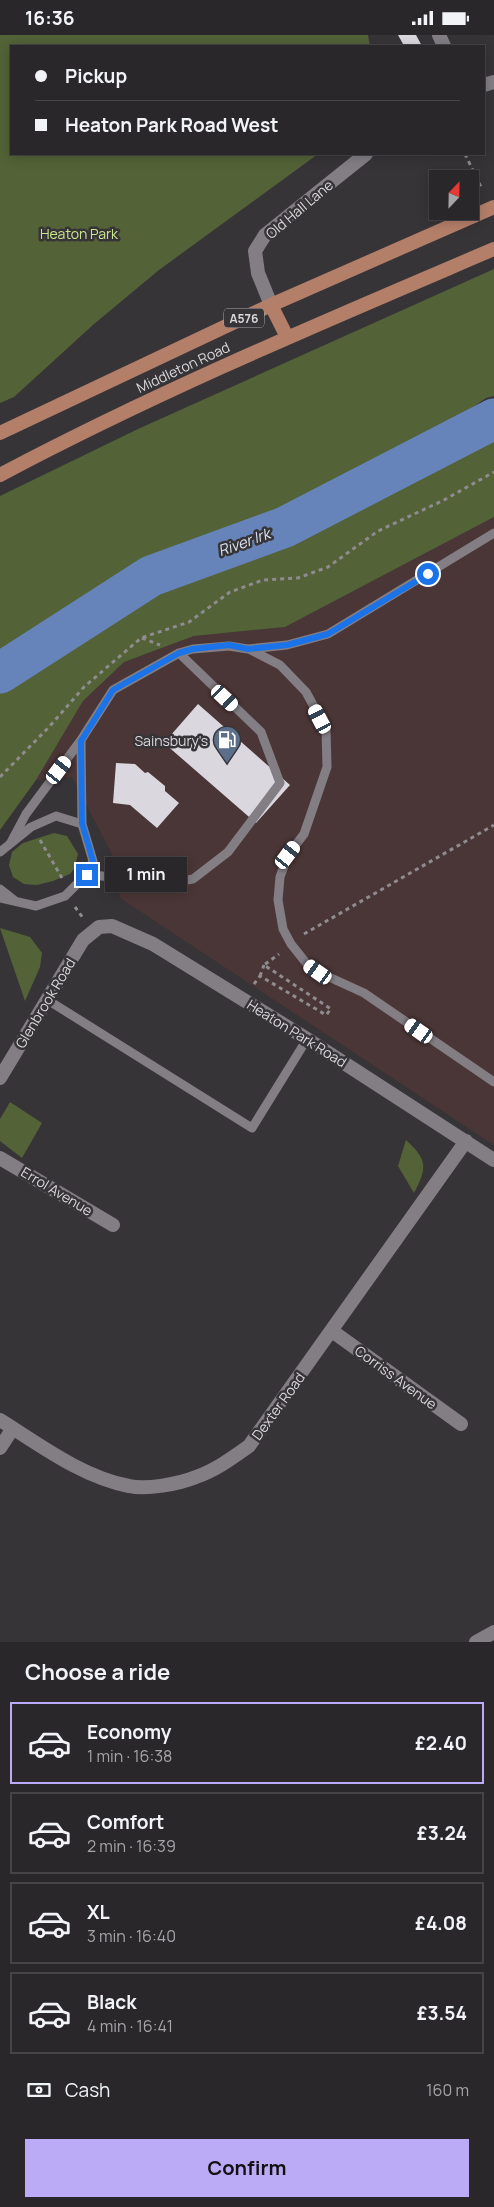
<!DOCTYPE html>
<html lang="en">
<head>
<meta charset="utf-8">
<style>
	:root { --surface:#29272a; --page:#353336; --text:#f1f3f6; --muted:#a5a5a8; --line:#454447; --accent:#bbaaf6 }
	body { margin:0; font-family:Manrope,sans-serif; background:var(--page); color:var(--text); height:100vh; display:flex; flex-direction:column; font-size:19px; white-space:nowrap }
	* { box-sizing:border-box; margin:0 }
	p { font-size:16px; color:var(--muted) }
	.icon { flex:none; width:28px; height:28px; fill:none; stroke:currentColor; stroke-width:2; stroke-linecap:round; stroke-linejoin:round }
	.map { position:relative; height:1607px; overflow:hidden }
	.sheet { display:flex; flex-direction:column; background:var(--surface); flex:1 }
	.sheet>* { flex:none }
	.banner { position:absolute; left:10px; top:10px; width:475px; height:110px; border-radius:0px; box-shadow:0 2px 12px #0003,0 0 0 1px var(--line); display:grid; align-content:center; height:110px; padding:0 25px; background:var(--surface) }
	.needle { width:32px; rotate:22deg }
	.fabs { position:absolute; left:429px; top:135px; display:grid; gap:10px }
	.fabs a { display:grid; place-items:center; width:50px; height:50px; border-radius:0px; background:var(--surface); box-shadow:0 2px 12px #0003,0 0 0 1px var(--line); font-size:25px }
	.end { position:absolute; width:22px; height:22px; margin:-11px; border:6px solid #1a73e8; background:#fff; box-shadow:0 0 0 2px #fff }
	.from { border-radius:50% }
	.bubble { position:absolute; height:35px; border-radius:0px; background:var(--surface); box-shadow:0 2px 12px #0003,0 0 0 1px var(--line); font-size:16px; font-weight:700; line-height:35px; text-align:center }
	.car { position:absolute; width:15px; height:30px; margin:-15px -8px; border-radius:6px; box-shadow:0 0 4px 1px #0007; background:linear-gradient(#fff 24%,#345 0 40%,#fff 0 76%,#345 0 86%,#fff 0) }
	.banner b { display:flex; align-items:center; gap:18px; height:48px; font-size:19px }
	.banner b+b { border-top:1px solid var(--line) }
	.banner i { width:12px; height:12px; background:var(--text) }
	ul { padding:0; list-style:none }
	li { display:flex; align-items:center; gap:15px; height:82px; margin:0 10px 8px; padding:0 15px; border:2px solid var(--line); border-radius:0px }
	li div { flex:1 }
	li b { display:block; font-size:19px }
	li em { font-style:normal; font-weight:700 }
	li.active { border-color:var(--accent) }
	li>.icon { width:45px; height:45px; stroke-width:1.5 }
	h2 { padding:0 25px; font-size:22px; line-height:60px }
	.pay { display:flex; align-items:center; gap:12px; height:55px; padding:0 25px; font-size:19px }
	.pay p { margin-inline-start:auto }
	.action { display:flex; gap:10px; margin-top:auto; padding:10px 25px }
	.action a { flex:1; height:58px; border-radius:0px; background:var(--accent); color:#111; font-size:20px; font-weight:700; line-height:58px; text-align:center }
	.status { display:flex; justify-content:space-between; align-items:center; height:35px; padding:0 25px; background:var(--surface); direction:ltr }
	.status svg { height:14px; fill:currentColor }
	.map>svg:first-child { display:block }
	.commercial { fill:#4b3637 }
	.green { fill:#536237 }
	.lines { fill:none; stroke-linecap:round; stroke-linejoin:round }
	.river { stroke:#6684b9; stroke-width:41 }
	.building { fill:#dad7de }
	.path { stroke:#8f8c90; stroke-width:3; stroke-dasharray:4 4; stroke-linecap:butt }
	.service { stroke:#827e84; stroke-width:9 }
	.minor { stroke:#827e84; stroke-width:14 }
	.trunk { stroke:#b47f69; stroke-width:14 }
	.route { stroke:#1a73e8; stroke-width:6 }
	.labels { text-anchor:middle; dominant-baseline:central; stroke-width:5; stroke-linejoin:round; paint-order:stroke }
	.shield { fill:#373438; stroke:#a9a7aa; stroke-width:1 }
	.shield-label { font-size:12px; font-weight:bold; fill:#dad8db }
	.street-label { font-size:14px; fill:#dad8db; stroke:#373438 }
	.park-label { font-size:14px; fill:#c8e68d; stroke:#373438 }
	.poi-label { font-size:14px; fill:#dad8db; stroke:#373438; text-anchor:end }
	.water-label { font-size:15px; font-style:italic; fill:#dbe5f4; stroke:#373438 }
</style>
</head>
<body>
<div class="status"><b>16:36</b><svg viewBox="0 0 49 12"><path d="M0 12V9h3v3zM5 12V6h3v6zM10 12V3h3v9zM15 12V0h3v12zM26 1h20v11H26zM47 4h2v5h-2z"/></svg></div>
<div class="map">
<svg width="494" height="1607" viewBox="0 0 494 1607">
	<rect width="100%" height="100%" fill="#373438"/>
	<!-- commercial -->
	<path class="commercial" d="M 494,482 L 494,1110 L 120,863 L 112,819 L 72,742 L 36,745 L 83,666 L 124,627 L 194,601 L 285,592 Z"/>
	<!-- green -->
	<path class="green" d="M 0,0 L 368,0 L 370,11 L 11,11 L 11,119 L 318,119 L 159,235 L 94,289 L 14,362 L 0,368 Z
		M 494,234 L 494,361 L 486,363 L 390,429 L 219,511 L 138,537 L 13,611 L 0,621 L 0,461 L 138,394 Z
		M 494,403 L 494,482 L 285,592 L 194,601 L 124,627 L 83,666 L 36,745 L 0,795 L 0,656 L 162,551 L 310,497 Z
		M 54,798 L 67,801 L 78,819 L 74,834 L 70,839 L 53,846 L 37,850 L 24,849 L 13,842 L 9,830 L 12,817 L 23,808 Z
		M 0,893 L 30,902 L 42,918 L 40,932 L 25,966 Z
		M 10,1067 L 42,1088 L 22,1123 L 0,1106 L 0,1084 Z
		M 406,1105 C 428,1125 427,1133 414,1158 L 398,1131 Z"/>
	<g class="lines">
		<!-- river -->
		<path class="river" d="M 0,638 L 151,541 L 285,492 L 494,384"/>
	</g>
	<!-- building -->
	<path class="building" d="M 398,0 L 416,0 L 422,11 L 398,11 L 403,9 Z
		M 198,669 L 290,750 L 256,788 L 164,708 Z
		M 116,728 L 135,729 L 145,738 L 148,737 L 165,751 L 165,756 L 179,768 L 157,793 L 130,770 L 113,768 Z"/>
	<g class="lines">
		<!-- path -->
		<path class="path" d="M 465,119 L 481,152
			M 142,603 L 160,610
			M 0,742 L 49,692 L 84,652 L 141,603 L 189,587 L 230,557 L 263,545 L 298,543 L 328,532 L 378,496 L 444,465 L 494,437
			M 40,805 L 62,843
			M 75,872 L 83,883
			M 304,899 L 494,790
			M 260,941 L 264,930
			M 254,949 L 260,941 L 326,980 L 331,974 L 264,930 L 279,919"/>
		<!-- service -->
		<path class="service" d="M 249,614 L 280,630 L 306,657 L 326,694 L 327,732 L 304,799 L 288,820 L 280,842 L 278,865 L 283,894 L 291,909 L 307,929 L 318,937 L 364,958 L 494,1047
			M 81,705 L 82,789
			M 10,809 L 26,779 L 81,705 L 113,655 L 179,618 L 193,614 L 229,611 L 248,614 L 287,610 L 328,599 L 494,498
			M 0,817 L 31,792 L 56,781 L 82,789 L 93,826 L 87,839 L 65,861 L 36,871 L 0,863
			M 87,839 L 161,849 L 193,844 L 228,817 L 280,748 L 261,697 L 179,618
			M 0,854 L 14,865
			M 46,964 L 252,1093 L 307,1004"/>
		<!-- minor -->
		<path class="minor" d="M 439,0 L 444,11
			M 484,50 L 494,47
			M 271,270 L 258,238 L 255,216 L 265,200 L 366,119
			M 0,1043 L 83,905 L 99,892 L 112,891 L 153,909 L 307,1004 L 494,1125
			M 0,1123 L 113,1190
			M 332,1296 L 461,1389
			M 0,1385 C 40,1410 82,1442 129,1451 C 146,1455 179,1449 196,1442 C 216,1435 232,1423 249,1411 L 466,1106
			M 0,1413 L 13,1393
			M 476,1607 L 494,1597"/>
		<!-- trunk -->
		<path class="trunk" d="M 271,270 L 287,302
			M 0,398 L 271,270 L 494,172
			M 0,440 C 160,355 328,285 494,214"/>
	</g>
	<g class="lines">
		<!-- route -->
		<path class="route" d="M 87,840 L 93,826 L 82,788 L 81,706 L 113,655 L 179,618 L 193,614 L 229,610 L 248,614 L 287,610 L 328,599 L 428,539"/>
	</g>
	<!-- icons -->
	<defs>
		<symbol id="fuel-pin" viewBox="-11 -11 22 30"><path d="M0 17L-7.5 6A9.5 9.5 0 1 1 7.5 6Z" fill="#5c6f8a" stroke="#373438"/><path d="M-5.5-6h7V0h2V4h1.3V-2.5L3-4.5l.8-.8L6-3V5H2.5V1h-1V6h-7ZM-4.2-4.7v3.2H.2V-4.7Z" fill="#fff"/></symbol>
	</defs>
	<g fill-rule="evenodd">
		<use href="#fuel-pin" x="211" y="689" width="32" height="43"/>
	</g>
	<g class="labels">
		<!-- shield labels -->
		<rect class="shield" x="224" y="273.5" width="40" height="19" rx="4"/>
		<g class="shield-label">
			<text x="244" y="283">A576</text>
		</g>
		<!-- street labels -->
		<g class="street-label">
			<text transform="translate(299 174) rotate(-40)">Old Hall Lane</text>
			<text transform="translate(183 332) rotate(-25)">Middleton Road</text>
			<text transform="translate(45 968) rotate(-59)">Glenbrook Road</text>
			<text transform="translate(297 998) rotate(32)">Heaton Park Road</text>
			<text transform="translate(57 1156) rotate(31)">Errol Avenue</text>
			<text transform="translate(396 1342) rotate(36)">Corriss Avenue</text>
			<text transform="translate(278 1371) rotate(-54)">Dexter Road</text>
		</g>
		<!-- park labels -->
		<g class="park-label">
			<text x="79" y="198">Heaton Park</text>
		</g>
		<!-- poi labels -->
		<g class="poi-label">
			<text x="208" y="705">Sainsbury's</text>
		</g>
		<!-- water labels -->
		<g class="water-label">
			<text transform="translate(244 507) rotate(-20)">River Irk</text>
		</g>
	</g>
</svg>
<div class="fabs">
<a><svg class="needle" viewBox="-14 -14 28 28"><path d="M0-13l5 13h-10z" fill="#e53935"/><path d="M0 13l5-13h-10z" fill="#a5a5a8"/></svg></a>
</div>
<i class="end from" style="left:428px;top:539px"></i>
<i class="end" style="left:87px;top:840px"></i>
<div class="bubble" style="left:105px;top:822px;width:82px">1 min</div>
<i class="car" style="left:225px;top:663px;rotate:133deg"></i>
<i class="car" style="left:320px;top:684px;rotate:332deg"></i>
<i class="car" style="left:59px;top:735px;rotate:37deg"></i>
<i class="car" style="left:288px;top:820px;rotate:37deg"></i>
<i class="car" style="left:318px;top:937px;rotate:305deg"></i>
<i class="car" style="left:419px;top:996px;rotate:305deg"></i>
<div class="banner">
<b><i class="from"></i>Pickup</b>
<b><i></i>Heaton Park Road West</b>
</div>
</div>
<section class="sheet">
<h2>Choose a ride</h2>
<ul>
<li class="active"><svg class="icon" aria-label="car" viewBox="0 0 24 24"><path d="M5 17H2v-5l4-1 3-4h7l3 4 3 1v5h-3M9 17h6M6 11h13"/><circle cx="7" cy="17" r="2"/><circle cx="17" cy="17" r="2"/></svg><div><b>Economy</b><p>1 min · 16:38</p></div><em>£2.40</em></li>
<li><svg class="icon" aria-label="car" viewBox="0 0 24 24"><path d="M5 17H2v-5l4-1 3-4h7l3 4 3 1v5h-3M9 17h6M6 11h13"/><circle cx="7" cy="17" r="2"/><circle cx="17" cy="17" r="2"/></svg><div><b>Comfort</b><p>2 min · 16:39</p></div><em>£3.24</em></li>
<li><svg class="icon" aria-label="car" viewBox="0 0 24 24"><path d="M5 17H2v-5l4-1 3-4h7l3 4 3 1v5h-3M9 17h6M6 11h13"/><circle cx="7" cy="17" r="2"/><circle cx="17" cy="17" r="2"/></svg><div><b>XL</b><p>3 min · 16:40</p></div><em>£4.08</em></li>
<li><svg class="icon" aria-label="car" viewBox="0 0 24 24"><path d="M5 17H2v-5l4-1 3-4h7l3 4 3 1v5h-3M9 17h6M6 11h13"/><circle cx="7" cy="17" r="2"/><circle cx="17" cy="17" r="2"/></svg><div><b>Black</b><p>4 min · 16:41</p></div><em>£3.54</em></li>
</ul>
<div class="pay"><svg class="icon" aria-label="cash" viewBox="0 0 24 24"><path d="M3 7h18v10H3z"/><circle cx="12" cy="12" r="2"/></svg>Cash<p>160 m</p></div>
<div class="action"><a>Confirm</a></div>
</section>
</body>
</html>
